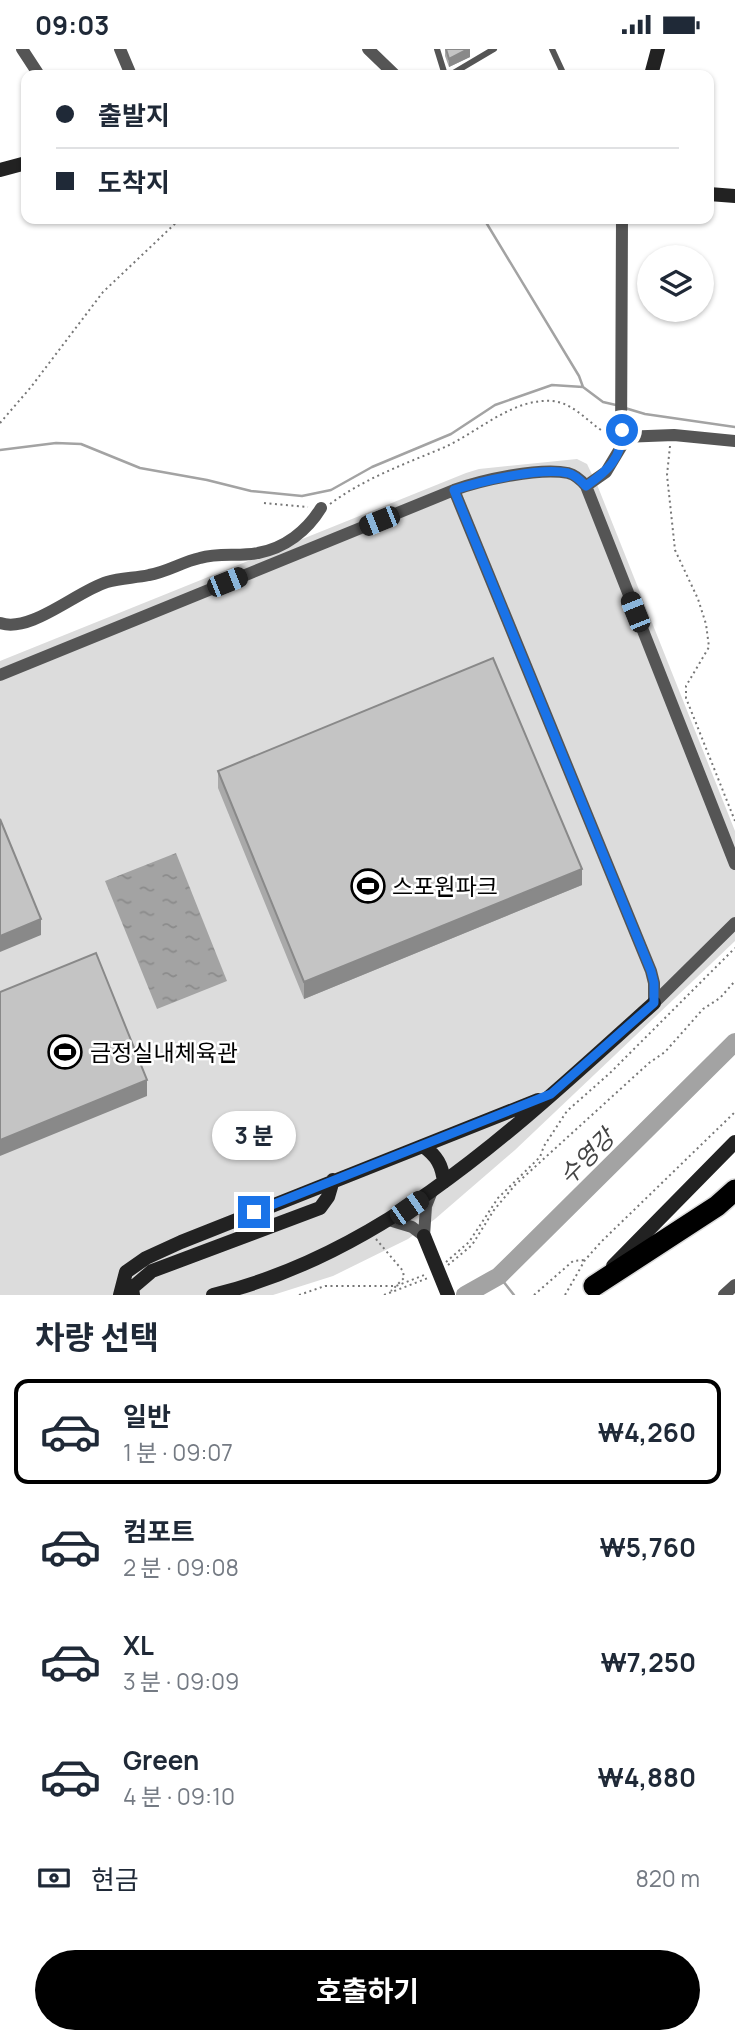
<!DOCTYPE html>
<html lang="ko">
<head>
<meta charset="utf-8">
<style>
	:root { --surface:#fff; --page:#f6f6f7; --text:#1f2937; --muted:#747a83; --line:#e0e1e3; --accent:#000 }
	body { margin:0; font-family:Manrope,"Noto Sans KR",sans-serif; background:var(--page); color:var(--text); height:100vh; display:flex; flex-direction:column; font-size:26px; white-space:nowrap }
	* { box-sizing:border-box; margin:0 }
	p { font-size:23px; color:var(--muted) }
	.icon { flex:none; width:38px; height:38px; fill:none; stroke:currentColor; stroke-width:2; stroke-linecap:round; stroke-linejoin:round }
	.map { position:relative; height:1246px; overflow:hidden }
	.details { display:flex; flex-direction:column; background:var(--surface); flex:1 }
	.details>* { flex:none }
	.guide { position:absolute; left:21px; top:21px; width:693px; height:154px; border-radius:14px; box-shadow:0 2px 5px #0004; display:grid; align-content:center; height:154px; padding:0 35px; background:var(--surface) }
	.controls { position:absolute; left:637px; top:196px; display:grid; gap:14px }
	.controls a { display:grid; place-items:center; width:77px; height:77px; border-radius:50%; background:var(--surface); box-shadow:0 2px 5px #0004; font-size:35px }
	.end { position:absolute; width:32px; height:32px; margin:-16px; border:9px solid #1a73e8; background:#fff; box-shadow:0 0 0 4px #fff }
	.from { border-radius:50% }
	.bubble { position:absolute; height:49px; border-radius:24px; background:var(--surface); box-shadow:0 2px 5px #0004; font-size:23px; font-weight:700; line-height:49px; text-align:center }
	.car { position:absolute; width:21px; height:42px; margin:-21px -10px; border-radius:9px; box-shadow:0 0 5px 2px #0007; background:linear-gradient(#222 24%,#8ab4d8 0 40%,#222 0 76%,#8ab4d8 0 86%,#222 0) }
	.guide b { display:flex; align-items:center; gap:24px; height:66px; font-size:26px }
	.guide b+b { border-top:2px solid var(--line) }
	.guide i { width:18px; height:18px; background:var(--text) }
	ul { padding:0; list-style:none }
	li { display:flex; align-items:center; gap:21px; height:105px; margin:0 14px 10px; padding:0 21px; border:4px solid transparent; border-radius:14px }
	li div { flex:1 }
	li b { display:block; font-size:26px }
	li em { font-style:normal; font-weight:700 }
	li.selected { border-color:var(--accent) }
	li>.icon { width:63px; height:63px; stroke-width:1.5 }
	h2 { padding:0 35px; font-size:32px; line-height:84px }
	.pay { display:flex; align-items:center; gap:18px; height:77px; padding:0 35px; font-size:26px }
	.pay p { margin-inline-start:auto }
	.primary-button { display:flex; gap:14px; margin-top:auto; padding:14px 35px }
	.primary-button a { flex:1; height:80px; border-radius:42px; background:var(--accent); color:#fff; font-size:28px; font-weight:700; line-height:80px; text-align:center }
	.status { display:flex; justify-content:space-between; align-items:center; height:49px; padding:0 35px; background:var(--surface); direction:ltr }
	.status svg { height:19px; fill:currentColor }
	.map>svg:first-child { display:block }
	.pitch { fill:#dcdcdc }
	.water { fill:url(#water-ripples) }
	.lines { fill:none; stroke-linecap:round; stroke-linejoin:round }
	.stream { stroke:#a3a3a3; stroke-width:2.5 }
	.river { stroke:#a3a3a3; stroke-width:18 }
	.highway-casing { stroke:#dbdbdb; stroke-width:24 }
	.path { stroke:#777; stroke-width:2; stroke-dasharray:2 3.5; stroke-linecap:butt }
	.lane { stroke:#555; stroke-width:6 }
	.street { stroke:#555; stroke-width:12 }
	.secondary { stroke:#222; stroke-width:14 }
	.highway { stroke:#000; stroke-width:21 }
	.secondary-bridge { stroke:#222; stroke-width:14 }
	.wall { fill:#a9a9a9 }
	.shaded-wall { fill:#898989 }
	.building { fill:#c4c4c4; stroke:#898989; stroke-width:2 }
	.route { stroke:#1a73e8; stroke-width:9 }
	.labels { text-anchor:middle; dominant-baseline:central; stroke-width:5; stroke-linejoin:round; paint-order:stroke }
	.poi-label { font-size:23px; fill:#000; stroke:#fff; text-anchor:start }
	.water-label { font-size:24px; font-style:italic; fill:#444; stroke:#fff }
</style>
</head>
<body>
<div class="status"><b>09:03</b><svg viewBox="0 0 49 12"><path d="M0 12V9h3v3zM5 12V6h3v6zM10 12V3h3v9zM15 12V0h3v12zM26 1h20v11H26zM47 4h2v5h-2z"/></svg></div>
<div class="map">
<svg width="735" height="1246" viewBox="0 0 735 1246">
	<defs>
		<pattern id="water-ripples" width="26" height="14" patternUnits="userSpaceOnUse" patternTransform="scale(1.75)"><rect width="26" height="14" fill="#a3a3a3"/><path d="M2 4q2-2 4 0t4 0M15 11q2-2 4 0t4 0" fill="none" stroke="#8b8b8b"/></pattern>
	</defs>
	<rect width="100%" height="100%" fill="#fff"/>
	<!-- pitch -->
	<path class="pitch" d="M 577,410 L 587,415 L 598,438 L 735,782 L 735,892 L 515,1101 L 435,1170 L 408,1190 L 333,1227 L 273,1246 L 0,1246 L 0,612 L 466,424 L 479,420 Z"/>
	<!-- water -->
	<path class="water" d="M 176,804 L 227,932 L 157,960 L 105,832 Z"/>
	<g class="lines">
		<!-- stream -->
		<path class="stream" d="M 484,170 L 579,327 L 583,338
			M 625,359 L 645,365 L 735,378
			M 0,401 L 56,394 L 81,395 L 140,419 L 207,431 L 251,442 L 302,447 L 331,441 L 372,418 L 451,385 L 495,356 L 552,336 L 583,338 L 603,353 L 616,356
			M 499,1227 L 514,1246"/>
		<!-- river -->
		<path class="river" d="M 465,1246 L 499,1227 L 735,993"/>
		<defs>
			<path id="highway" d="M 594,1237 L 717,1157 L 735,1141"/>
		</defs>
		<!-- highway casing -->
		<use href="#highway" class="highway-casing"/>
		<!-- path -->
		<path class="path" d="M 0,374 L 31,338 L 103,243 L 180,170
			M 670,397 L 667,426 L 675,501 L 698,550 L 706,575 L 709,598 L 686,637 L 686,649 L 735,772
			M 264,454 L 308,458
			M 330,455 C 365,429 405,415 445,398 C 478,383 513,349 552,352 C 576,354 590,377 611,387
			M 376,1190 L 403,1222 L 404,1229 L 391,1242
			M 446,1213 L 469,1193 L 498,1149 L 540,1108 L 544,1097 L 567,1062 L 610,1024 L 735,899
			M 448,1216 L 472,1196 L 494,1161 L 515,1136 L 649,1014 L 665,1003 L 703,960 L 720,949 L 735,932
			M 299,1246 L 325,1237 L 396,1237 L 427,1225
			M 384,1246 L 428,1229
			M 534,1246 L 573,1212 L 584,1211
			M 565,1246 L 585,1211 L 601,1193 L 735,1063"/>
		<!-- lane -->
		<path class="lane" d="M 437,0 L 445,26
			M 552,0 L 564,26
			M 450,26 L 494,0"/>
		<!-- street -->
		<path class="street" d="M 22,0 L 39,26
			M 120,0 L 131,26
			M 368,0 L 395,26
			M 622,388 L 674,386 L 735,392
			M 586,437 L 606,423 L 621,398 L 622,170
			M 454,441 L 651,922 L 654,934 L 654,954 L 735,874
			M 0,574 C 30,585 77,542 107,533 C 121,529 135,529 149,526 C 167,523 182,513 200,509 C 219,503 239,508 258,504 C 285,499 307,482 321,459
			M 0,626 L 454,441 C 482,431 540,418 568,424 C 576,426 581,431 586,437 L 735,815
			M 389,1171 L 412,1178 L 424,1187 L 426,1157 L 432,1142
			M 724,1246 L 735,1236"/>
		<!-- secondary -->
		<path class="secondary" d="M 651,26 L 658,0
			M 0,121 L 26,114
			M 709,145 L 735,147
			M 423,1097 C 437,1107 442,1116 444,1133
			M 613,1217 L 735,1093
			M 120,1246 L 126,1223 L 146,1209 L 181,1193 L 538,1051
			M 133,1246 L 132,1239 L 152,1222 L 320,1159 L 328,1148 L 333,1131
			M 213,1246 C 390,1203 522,1072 654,954"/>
		<!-- highway -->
		<use href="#highway" class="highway"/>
		<!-- secondary-bridge -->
		<path class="secondary-bridge" d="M 424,1187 L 448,1246"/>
	</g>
	<!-- wall -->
	<path class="wall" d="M 445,0 L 470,0 L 470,8 L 449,18 L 445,7 Z
		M 218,722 L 582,836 L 304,950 L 218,739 Z"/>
	<!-- shaded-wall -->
	<path class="shaded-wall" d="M 468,0 L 470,0 L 470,8 L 449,18 L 449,10 Z
		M 582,820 L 582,836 L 304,950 L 304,933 Z
		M 41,870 L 41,886 L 0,903 L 0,887 Z
		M 147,1031 L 147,1047 L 0,1107 L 0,1091 Z"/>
	<!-- building -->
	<path class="building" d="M 446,0 L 468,0 L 449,10 Z
		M 493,609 L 582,820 L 304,933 L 218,722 Z
		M 0,770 L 41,870 L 0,887 Z
		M 96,904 L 147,1031 L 0,1091 L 0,943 Z"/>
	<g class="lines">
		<!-- route -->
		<path class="route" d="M 254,1163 L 551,1045 L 654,954 L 654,934 L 651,922 L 454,441 C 481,432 541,418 568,424 C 576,426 581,432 586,437 C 606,423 623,409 622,381"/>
	</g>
	<!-- icons -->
	<defs>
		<symbol id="stadium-ring" viewBox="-11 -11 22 22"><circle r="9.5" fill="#fff" stroke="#000" stroke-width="1.5"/><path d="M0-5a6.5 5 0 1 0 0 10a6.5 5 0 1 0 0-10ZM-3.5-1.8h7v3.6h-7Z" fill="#000"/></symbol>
	</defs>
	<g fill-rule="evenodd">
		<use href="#stadium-ring" x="349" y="818" width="38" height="38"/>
		<use href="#stadium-ring" x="46" y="984" width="38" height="38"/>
	</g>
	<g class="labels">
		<!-- poi labels -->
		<g class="poi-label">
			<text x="392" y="837">스포원파크</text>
			<text x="90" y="1003">금정실내체육관</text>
		</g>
		<!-- water labels -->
		<g class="water-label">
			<text transform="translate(586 1107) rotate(-45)">수영강</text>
		</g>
	</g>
</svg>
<div class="controls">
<a><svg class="icon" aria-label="layers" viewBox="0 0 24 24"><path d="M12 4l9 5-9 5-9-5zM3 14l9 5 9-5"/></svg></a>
</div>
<i class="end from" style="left:622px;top:381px"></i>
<i class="end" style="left:254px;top:1163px"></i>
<div class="bubble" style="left:212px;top:1062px;width:84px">3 분</div>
<i class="car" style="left:379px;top:472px;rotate:248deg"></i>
<i class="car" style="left:227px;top:533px;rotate:68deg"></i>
<i class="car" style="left:635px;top:563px;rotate:338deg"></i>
<i class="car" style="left:409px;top:1159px;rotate:55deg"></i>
<div class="guide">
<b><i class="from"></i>출발지</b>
<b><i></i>도착지</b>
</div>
</div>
<section class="details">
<h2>차량 선택</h2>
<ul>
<li class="selected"><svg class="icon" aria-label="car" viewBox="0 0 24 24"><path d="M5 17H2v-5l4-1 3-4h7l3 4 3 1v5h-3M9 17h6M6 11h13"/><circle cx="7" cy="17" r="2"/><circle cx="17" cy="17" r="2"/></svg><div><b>일반</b><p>1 분 · 09:07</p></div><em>₩4,260</em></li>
<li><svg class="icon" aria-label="car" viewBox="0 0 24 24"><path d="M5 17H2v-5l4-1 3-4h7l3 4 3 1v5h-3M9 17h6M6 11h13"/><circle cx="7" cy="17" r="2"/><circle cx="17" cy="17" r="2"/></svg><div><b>컴포트</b><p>2 분 · 09:08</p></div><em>₩5,760</em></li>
<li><svg class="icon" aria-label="car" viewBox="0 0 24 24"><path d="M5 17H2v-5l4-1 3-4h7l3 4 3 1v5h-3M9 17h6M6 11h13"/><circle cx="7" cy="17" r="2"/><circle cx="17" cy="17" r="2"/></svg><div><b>XL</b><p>3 분 · 09:09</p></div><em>₩7,250</em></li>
<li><svg class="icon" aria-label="car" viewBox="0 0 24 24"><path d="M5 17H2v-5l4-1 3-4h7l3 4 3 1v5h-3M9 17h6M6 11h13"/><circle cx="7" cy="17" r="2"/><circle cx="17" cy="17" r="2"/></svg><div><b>Green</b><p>4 분 · 09:10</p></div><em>₩4,880</em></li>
</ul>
<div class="pay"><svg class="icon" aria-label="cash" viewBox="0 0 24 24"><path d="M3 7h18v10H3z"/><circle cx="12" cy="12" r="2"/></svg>현금<p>820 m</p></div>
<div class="primary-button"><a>호출하기</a></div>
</section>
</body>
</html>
